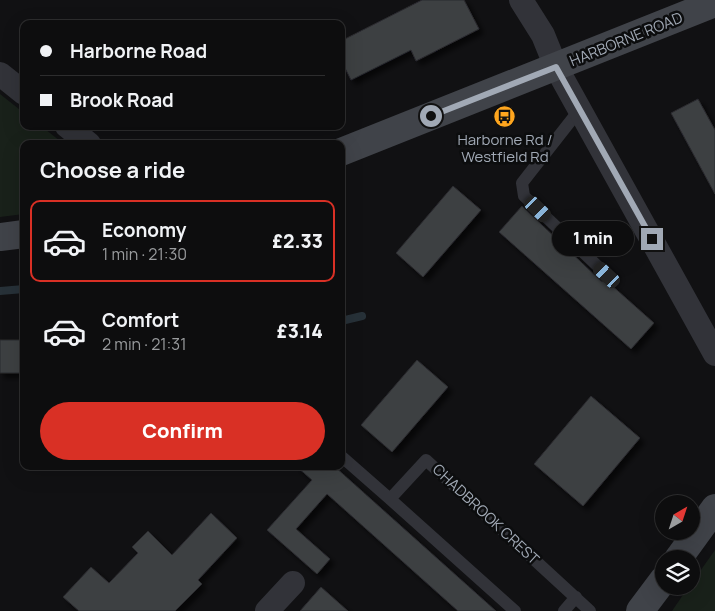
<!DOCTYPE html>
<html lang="en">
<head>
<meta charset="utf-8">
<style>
	:root { --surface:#0d0d0e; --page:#161617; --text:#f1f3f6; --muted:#9a9c9e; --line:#2d2d2e; --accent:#d93025 }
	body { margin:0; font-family:Manrope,sans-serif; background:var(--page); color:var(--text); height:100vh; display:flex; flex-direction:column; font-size:19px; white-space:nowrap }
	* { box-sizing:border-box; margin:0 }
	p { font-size:16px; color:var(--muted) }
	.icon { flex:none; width:28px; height:28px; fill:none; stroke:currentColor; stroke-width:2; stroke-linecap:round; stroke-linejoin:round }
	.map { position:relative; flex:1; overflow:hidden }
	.panel { position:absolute; left:20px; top:140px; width:325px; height:330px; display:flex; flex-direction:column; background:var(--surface); border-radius:10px; box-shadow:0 5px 20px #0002,0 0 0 1px var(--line) }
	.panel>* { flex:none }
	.banner { position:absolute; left:20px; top:20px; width:325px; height:110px; border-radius:10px; box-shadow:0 5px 20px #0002,0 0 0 1px var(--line); display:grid; align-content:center; height:110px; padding:0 20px; background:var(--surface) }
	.needle { width:32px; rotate:39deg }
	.buttons { position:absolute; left:655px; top:495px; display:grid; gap:10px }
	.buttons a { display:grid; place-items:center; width:45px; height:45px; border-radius:50%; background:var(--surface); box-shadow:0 5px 20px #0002,0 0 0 1px var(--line); font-size:25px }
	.end { position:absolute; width:22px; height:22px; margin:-11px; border:6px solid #a1a9b5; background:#111; box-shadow:0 0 0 2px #111 }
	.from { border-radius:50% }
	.bubble { position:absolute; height:35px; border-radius:18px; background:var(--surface); box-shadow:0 5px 20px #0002,0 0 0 1px var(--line); font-size:16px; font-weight:800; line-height:35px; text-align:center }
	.car { position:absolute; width:15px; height:30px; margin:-15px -8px; border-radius:6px; box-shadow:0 0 4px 1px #0007; background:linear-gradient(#222 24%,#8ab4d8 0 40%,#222 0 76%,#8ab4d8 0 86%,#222 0) }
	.banner b { display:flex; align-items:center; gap:18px; height:48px; font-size:19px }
	.banner b+b { border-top:1px solid var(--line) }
	.banner i { width:12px; height:12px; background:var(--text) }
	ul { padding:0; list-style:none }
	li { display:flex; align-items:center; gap:15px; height:82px; margin:0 10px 8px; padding:0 10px; border:2px solid transparent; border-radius:10px }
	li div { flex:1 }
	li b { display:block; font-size:19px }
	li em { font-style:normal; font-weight:800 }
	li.selected { border-color:var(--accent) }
	li>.icon { width:45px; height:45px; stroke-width:1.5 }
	h2 { padding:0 20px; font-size:22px; line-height:60px }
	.button { display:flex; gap:10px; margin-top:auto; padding:10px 20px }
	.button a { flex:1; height:58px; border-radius:30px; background:var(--accent); color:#fff; font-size:20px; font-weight:800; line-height:58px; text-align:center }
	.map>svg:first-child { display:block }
	.green { fill:#19211a }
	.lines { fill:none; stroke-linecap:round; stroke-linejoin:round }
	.stream { stroke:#273138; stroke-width:8 }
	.building { fill:#3d3f43; stroke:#2b2b2f; filter:url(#shadow) }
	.lane { stroke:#323339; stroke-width:12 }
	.street { stroke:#323339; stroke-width:24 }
	.secondary { stroke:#404349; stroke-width:28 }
	.route { stroke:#a1a9b5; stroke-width:6 }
	.labels { text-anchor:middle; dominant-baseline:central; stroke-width:5; stroke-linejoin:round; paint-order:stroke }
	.street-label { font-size:15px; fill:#a1a9b5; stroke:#0c0d0e }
	.poi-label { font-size:15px; fill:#a1a9b5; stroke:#0c0d0e }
</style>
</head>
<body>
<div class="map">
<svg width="715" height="611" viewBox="0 0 715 611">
	<defs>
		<filter id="shadow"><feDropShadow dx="4.5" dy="4.5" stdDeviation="2.5" flood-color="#0009"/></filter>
	</defs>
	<rect width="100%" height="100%" fill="#111113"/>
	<!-- green -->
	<path class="green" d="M 0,94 L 24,113 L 24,126 L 41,126 L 64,144 L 24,144 L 24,214 L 0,217 Z
		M 715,550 L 715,611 L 672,611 L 689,586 L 691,586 L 691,584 Z"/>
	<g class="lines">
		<!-- stream -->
		<path class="stream" d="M 0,291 L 24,289
			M 341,321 L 362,316"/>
	</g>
	<!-- building -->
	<path class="building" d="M 422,0 L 464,0 L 479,29 L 416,61 L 411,50 L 351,80 L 341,60 L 341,41 Z
		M 698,99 L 715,130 L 715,194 L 671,113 Z
		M 453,186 L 481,210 L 423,277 L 396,253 Z
		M 522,206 L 601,281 L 609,283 L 654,323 L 631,349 L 499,232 Z
		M 0,340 L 24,340 L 24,373 L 0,373 Z
		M 417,360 L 448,387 L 392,452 L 361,425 Z
		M 591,396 L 640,438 L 583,506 L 534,464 Z
		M 296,466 L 334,466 L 496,611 L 458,611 L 327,494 L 296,529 L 330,559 L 317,574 L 267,530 L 312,480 Z
		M 211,513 L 237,538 L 198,580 L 202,584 L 175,611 L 79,611 L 63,597 L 91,567 L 109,583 L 138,553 L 132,547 L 148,531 L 172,555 Z
		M 321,587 L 348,611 L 300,611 Z"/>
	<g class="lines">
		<!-- lane -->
		<path class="lane" d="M 580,109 L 522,183 L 524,196 L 607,275
			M 341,456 L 390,499
			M 515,611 L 390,499 L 426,460 L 590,611
			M 564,611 L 576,597"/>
		<!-- street -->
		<path class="street" d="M 521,0 L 543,35 L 556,67 L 715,354
			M 0,74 L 24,93
			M 67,126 L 89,144
			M 267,611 L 293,583"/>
		<!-- secondary -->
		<path class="secondary" d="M 341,152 L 715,3
			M 0,237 L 24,234
			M 678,559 L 715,508
			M 640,611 L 664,579"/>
	</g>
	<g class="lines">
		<!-- route -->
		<path class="route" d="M 431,116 L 556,67 L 652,239"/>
	</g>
	<!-- icons -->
	<defs>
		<symbol id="bus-disc" viewBox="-11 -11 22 22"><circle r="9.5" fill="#ffa61e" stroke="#0c0d0e"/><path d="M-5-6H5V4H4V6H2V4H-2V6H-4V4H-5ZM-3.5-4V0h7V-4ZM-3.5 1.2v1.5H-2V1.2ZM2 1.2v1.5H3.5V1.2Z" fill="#111"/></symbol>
	</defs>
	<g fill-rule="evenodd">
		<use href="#bus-disc" x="492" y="104" width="25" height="25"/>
	</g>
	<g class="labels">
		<!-- street labels -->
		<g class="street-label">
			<text transform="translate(626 39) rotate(-22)">HARBORNE ROAD</text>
			<text transform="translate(486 514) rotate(43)">CHADBROOK CREST</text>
		</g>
		<!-- poi labels -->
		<g class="poi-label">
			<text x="505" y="139">Harborne Rd /<tspan x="505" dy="17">Westfield Rd</tspan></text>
		</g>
	</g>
</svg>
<div class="buttons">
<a><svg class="needle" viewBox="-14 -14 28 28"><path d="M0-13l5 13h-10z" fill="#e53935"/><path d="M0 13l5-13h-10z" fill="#9a9c9e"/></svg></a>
<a><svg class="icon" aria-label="layers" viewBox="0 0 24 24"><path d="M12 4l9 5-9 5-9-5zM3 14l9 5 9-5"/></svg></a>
</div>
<i class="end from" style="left:431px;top:116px"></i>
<i class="end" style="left:652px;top:239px"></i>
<div class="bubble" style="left:552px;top:221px;width:82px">1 min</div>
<i class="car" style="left:538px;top:209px;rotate:134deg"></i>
<i class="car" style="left:607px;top:275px;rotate:313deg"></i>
<div class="banner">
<b><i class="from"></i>Harborne Road</b>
<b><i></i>Brook Road</b>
</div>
<section class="panel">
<h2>Choose a ride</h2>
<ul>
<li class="selected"><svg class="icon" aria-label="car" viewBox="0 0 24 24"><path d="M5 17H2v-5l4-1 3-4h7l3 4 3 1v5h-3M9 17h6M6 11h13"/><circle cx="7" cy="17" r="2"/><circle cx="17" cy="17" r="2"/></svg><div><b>Economy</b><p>1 min · 21:30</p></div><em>£2.33</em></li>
<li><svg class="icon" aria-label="car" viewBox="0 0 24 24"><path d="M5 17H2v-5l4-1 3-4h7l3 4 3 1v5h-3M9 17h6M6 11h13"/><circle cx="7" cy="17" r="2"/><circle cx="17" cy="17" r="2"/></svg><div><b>Comfort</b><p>2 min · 21:31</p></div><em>£3.14</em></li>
</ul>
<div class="button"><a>Confirm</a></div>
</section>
</div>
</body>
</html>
